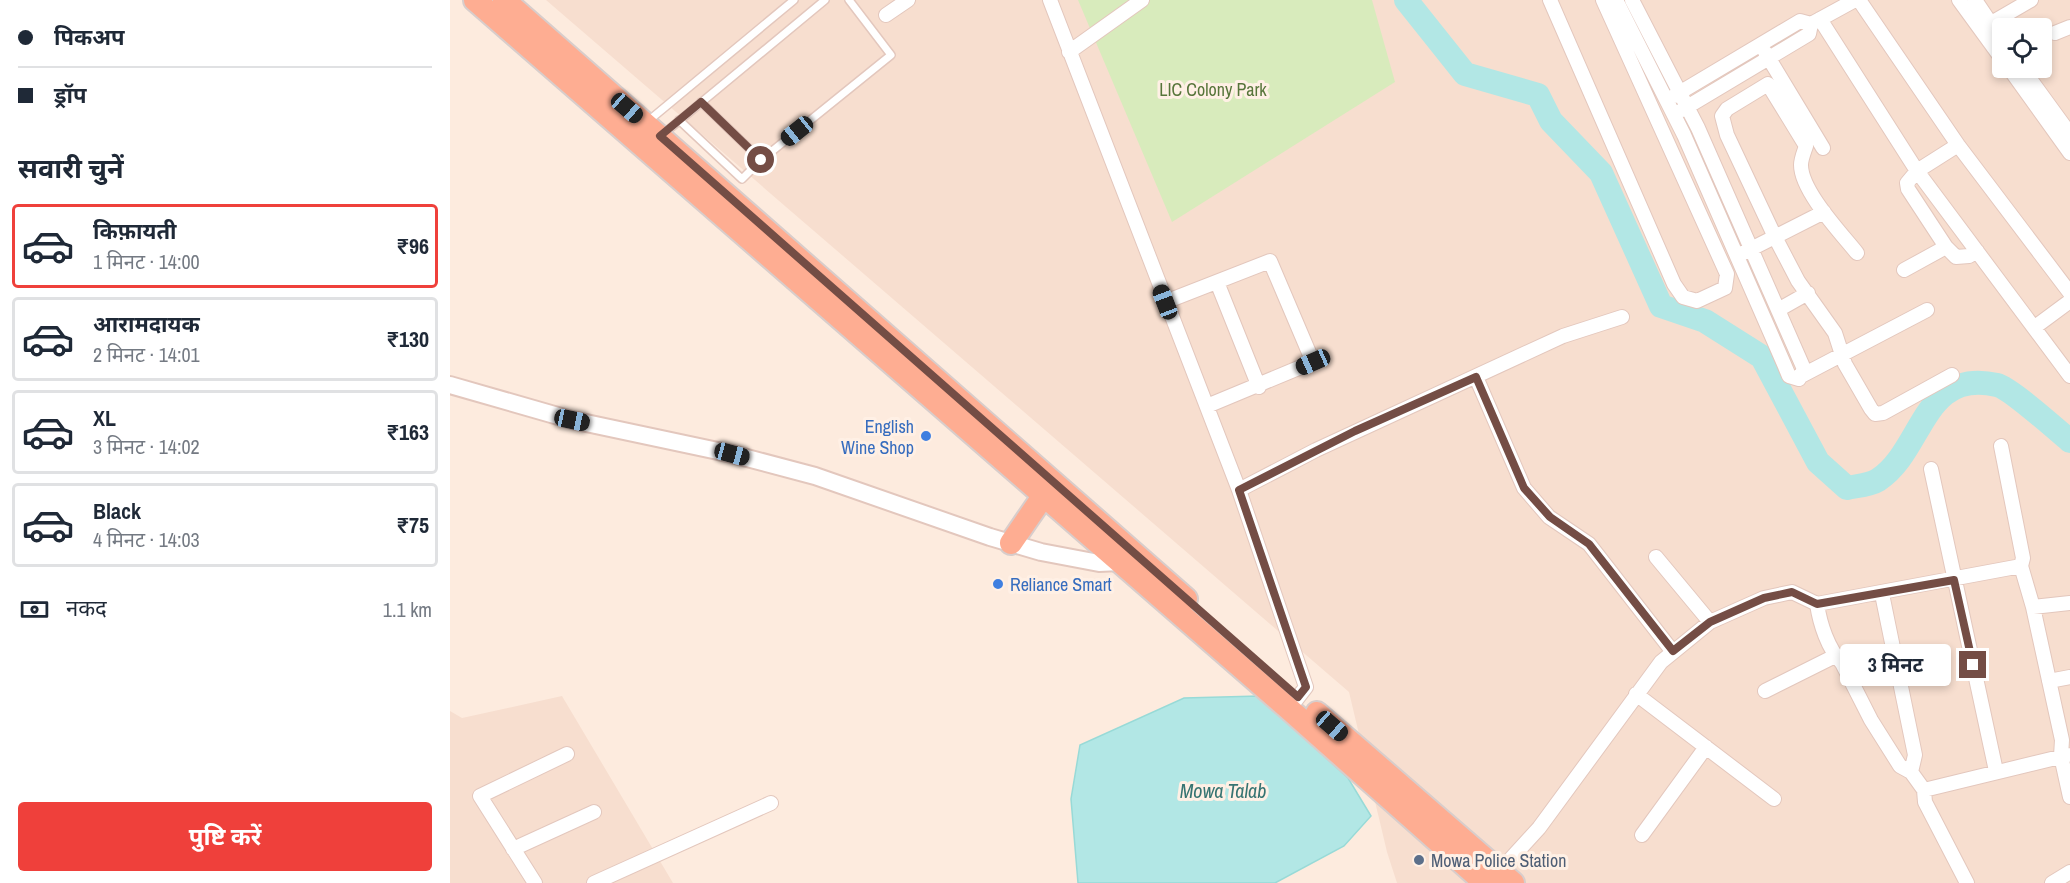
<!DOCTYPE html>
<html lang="hi">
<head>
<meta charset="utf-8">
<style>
	:root { --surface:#fff; --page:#f6f6f7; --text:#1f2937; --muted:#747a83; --line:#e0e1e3; --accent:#ef403b }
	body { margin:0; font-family:"Archivo Narrow","Noto Sans Devanagari",sans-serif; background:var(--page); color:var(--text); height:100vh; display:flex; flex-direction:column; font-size:22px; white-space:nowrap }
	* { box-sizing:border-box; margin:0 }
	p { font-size:20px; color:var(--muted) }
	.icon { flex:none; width:33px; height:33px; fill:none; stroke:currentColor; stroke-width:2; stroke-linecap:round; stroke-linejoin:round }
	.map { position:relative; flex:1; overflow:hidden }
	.details { display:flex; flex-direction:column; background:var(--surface); width:450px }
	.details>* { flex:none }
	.hud { display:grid; align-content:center; height:132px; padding:0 18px; background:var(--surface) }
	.buttons { position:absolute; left:1542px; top:18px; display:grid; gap:12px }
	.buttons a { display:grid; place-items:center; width:60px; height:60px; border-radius:6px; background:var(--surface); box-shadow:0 3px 9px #0003; font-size:30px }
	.end { position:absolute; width:27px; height:27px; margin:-14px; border:8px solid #744d45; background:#fff; box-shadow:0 0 0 3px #fff }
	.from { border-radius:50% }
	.bubble { position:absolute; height:42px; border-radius:6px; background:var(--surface); box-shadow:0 3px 9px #0003; font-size:20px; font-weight:700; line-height:42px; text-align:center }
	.car { position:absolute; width:18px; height:36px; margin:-18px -9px; border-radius:8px; box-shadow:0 0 4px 2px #0007; background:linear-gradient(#222 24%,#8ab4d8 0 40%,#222 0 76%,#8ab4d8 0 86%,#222 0) }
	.hud b { display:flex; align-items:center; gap:21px; height:57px; font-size:22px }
	.hud b+b { border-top:2px solid var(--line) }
	.hud i { width:15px; height:15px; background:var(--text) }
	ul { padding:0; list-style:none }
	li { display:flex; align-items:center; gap:18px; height:84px; margin:0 12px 9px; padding:0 6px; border:3px solid var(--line); border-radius:6px }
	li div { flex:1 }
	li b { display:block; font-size:22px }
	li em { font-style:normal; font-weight:700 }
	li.active { border-color:var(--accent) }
	li>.icon { width:54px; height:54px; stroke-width:1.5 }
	h2 { padding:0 18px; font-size:27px; line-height:72px }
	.pay { display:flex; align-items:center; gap:15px; height:66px; padding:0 18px; font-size:22px }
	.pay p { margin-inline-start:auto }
	.primary-button { display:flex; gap:12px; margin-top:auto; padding:12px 18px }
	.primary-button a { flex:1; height:69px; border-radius:6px; background:var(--accent); color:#fff; font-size:24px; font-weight:700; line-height:69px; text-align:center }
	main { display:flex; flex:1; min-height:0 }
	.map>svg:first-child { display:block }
	.residential { fill:#f7decf; fill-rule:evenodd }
	.green { fill:#d8ebbc }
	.water { fill:#b2e7e5; stroke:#98dad7; stroke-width:1.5 }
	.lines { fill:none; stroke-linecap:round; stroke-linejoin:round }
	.river { stroke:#b2e7e5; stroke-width:24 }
	.service-casing { stroke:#e3c7bd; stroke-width:10 }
	.minor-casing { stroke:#e3c7bd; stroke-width:16 }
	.tertiary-casing { stroke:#e3c7bd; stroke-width:20 }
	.trunk-casing { stroke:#d8cdcb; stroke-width:26 }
	.service { stroke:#fff; stroke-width:7 }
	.minor { stroke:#fff; stroke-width:14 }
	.tertiary { stroke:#fff; stroke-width:16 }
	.trunk { stroke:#fead92; stroke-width:22 }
	.route { stroke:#744d45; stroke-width:8 }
	.shop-dot { fill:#3f7fe0; stroke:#fff0e5; stroke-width:2 }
	.service-dot { fill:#5c6f8a; stroke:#fff0e5; stroke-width:2 }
	.labels { text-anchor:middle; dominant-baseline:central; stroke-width:6; stroke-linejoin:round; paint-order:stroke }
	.park-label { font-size:18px; fill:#57753a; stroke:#fff0e5 }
	.shop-label { font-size:18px; fill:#366cbe; stroke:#fff0e5; text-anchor:end }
	.service-label { font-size:18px; fill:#4e5e75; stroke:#fff0e5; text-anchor:start }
	.water-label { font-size:20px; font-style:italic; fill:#367472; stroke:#fff0e5 }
</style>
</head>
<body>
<main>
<section class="details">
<div class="hud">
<b><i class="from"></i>पिकअप</b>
<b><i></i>ड्रॉप</b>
</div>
<h2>सवारी चुनें</h2>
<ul>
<li class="active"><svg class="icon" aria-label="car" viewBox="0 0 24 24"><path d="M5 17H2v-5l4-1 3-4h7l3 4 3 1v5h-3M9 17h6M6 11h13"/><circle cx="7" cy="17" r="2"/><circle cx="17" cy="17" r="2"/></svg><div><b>किफ़ायती</b><p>1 मिनट · 14:00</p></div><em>₹96</em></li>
<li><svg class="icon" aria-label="car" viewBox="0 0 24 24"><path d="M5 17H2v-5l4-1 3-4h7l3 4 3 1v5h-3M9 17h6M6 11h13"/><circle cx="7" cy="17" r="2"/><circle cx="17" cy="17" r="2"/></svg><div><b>आरामदायक</b><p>2 मिनट · 14:01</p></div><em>₹130</em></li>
<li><svg class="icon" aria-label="car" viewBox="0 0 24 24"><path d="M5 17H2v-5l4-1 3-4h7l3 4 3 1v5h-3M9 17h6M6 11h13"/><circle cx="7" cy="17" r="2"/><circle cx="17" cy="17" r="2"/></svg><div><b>XL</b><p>3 मिनट · 14:02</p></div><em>₹163</em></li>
<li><svg class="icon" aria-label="car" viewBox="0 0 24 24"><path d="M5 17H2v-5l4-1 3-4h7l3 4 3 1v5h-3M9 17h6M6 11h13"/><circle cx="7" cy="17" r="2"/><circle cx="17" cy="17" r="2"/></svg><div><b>Black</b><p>4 मिनट · 14:03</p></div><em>₹75</em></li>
</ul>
<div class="pay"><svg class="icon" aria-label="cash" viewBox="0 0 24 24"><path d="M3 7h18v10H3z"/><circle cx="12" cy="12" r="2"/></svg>नकद<p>1.1 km</p></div>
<div class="primary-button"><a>पुष्टि करें</a></div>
</section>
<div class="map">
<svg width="1620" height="883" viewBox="0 0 1620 883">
	<rect width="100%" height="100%" fill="#fdebde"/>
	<!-- residential -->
	<path class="residential" d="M 96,0 L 1620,0 L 1620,883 L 947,883 L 937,852 L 899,692 ZM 1552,28 L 1592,28 L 1592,68 L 1552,68 Z
		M 112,696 L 223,883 L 0,883 L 0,711 L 12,718 Z"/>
	<!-- green -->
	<path class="green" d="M 628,0 L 922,0 L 945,82 L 722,222 Z"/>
	<!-- water -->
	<path class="water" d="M 809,696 L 898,778 L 921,816 L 894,846 L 825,883 L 628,883 L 621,799 L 630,745 L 734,698 Z"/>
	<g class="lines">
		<!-- river -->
		<path class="river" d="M 956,0 L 1015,74 L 1088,95 L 1101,121 L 1151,173 L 1211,306 L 1255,321 L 1312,357 L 1368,462 L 1397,488 C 1406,486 1420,485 1428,480 C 1474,450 1472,368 1547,385 C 1560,388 1607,430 1620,441"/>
		<defs>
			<path id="service" d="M 251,102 L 311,160 L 441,55 L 399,0
				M 229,120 L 292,179 L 311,160
				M 197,122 L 344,0
				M 212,135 L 375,0"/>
			<path id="minor" d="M 600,0 L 789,490 L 856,687 L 839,709
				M 1100,0 L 1224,284 L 1233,297 L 1247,301 L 1275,288 L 1277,274 L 1153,0
				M 1166,0 L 1234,135 L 1334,364 L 1339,376 L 1349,379 L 1354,369 L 1248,128 L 1182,0
				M 1409,0 L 1508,145 L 1620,293
				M 1509,0 L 1552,59
				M 1525,0 L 1552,40
				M 436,15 L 458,0
				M 1370,19 L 1467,171 L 1620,376
				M 1363,23 L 1405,0
				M 1531,29 L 1581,0
				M 1605,33 L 1620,27
				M 619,52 L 692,0
				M 1315,52 L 1373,148
				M 1559,68 L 1620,153
				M 1572,68 L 1620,134
				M 1224,96 L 1350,21 L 1361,24 L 1359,34 L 1232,110
				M 1508,145 L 1467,171 L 1457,183 L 1458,189 L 1496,247 L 1506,257 L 1519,256 L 1527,251
				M 1293,253 L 1374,212
				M 1407,253 C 1391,233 1351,191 1351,165 C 1351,159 1354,152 1356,146 L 1318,84 L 1277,109 L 1272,116 L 1277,135 L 1325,237 L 1348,281 L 1385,333 L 1395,364 L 1421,409 L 1425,414 L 1433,413 L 1502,375
				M 1454,270 L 1496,247
				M 767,282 L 809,387
				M 715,302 L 820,261 L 863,362 L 757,406
				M 1328,310 L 1358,293
				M 1585,327 L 1620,301
				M 1353,375 L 1477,310
				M 1026,377 L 1074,488 L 1099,517 L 1139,544 L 1223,652
				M 1551,446 L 1573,558 L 1571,566 L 1583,607 L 1612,740 L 1611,756 L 1620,797
				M 1481,469 L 1546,771
				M 789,490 L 866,450 L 1113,336 L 1172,317
				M 1206,557 L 1260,622
				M 1432,594 L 1465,755 L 1461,772
				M 1367,604 C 1370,624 1378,649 1392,663 L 1421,720 L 1450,766 L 1461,772 L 1474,790 L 1475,802 L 1517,883
				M 1583,607 L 1620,603
				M 1599,681 L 1620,677
				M 1315,691 L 1385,656
				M 1186,694 L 1324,799
				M 1474,790 L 1618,755
				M 1192,835 L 1256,747
				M 63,849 L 144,812
				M 1046,875 L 1089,828 L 1211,662 L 1260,622 L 1314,598 L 1342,592 L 1367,604 L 1571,566
				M 85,883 L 30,796 L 117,754
				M 144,883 L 321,803
				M 1602,883 L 1620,872"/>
			<path id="tertiary" d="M 0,385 L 122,420 L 282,454 L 365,476 L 540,537 L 591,552 L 649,563 L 670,562"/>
			<path id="trunk" d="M 25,0 L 839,709 L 1035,883
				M 54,0 L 736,599
				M 561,543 L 594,495
				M 867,713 L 1063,883"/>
		</defs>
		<!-- service casing -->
		<use href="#service" class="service-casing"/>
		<!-- minor casing -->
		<use href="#minor" class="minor-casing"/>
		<!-- tertiary casing -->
		<use href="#tertiary" class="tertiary-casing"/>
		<!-- trunk casing -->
		<use href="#trunk" class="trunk-casing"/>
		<!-- service -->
		<use href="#service" class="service"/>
		<!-- minor -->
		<use href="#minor" class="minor"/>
		<!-- tertiary -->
		<use href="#tertiary" class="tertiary"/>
		<!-- trunk -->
		<use href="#trunk" class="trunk"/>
	</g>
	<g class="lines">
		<!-- route -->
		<path class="route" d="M 311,160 L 251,102 L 210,136 L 848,697 L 856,687 L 789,490 L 905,431 L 1026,377 L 1074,488 L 1100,517 L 1139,544 L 1223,651 L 1260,622 L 1314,598 L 1342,592 L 1367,604 L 1504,580 L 1523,665"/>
	</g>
	<!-- markers -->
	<g class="shop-dot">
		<circle cx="476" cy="436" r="6"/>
		<circle cx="548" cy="584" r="6"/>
	</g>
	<circle class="service-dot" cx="969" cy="860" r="6"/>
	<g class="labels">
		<!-- park labels -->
		<g class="park-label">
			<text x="763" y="89">LIC Colony Park</text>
		</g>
		<!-- shop labels -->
		<g class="shop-label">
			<text x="464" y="426">English<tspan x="464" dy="21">Wine Shop</tspan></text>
			<text x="560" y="584" text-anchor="start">Reliance Smart</text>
		</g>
		<!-- service labels -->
		<g class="service-label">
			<text x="981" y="860">Mowa Police Station</text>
		</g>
		<!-- water labels -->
		<g class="water-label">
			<text x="773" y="790">Mowa Talab</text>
		</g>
	</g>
</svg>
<div class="buttons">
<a><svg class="icon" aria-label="locate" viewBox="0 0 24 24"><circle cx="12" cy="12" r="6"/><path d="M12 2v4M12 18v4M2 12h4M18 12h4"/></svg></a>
</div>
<i class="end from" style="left:311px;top:160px"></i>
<i class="end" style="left:1523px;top:665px"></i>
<div class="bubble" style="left:1390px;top:644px;width:111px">3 मिनट</div>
<i class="car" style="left:177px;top:108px;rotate:131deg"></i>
<i class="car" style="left:347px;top:131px;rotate:231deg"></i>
<i class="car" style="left:715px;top:302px;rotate:339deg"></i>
<i class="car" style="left:863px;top:362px;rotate:246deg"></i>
<i class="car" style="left:122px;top:420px;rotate:102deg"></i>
<i class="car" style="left:282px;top:454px;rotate:105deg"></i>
<i class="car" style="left:882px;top:726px;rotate:131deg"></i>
</div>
</main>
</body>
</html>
